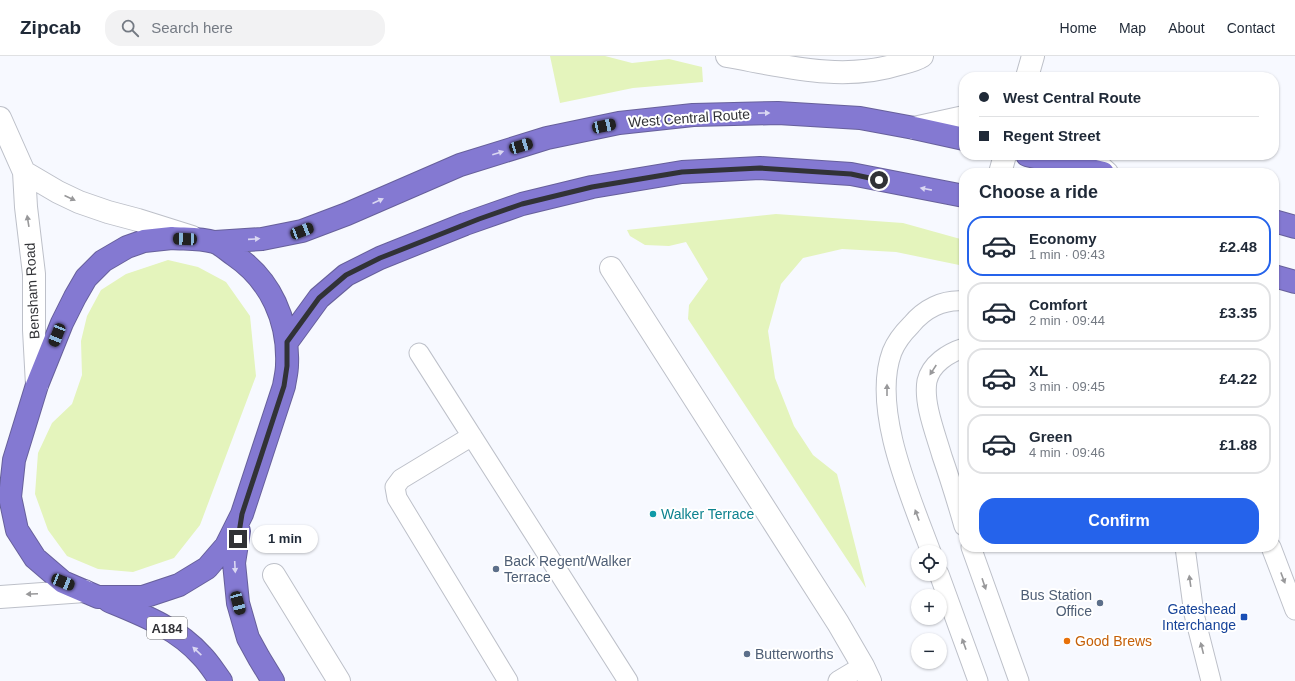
<!DOCTYPE html>
<html lang="en">
<head>
<meta charset="utf-8">
<style>
	:root { --surface:#fff; --page:#f2f2f3; --text:#1f2937; --muted:#747a83; --line:#e0e1e3; --accent:#2563eb }
	body { margin:0; font-family:Arial,sans-serif; background:var(--page); color:var(--text); height:100vh; display:flex; flex-direction:column; font-size:15px; white-space:nowrap }
	* { box-sizing:border-box; margin:0 }
	p { font-size:13px; color:var(--muted) }
	.icon { flex:none; width:22px; height:22px; fill:none; stroke:currentColor; stroke-width:2; stroke-linecap:round; stroke-linejoin:round }
	.map { position:relative; flex:1; overflow:hidden }
	.sheet { position:absolute; left:959px; top:112px; width:320px; height:384px; display:flex; flex-direction:column; background:var(--surface); border-radius:16px; box-shadow:0 1px 3px #0004 }
	.sheet>* { flex:none }
	.top-card { position:absolute; left:959px; top:16px; width:320px; height:88px; border-radius:16px; box-shadow:0 1px 3px #0004; display:grid; align-content:center; height:88px; padding:0 20px; background:var(--surface) }
	.fabs { position:absolute; left:911px; top:489px; display:grid; gap:8px }
	.fabs a { display:grid; place-items:center; width:36px; height:36px; border-radius:50%; background:var(--surface); box-shadow:0 1px 3px #0004; font-size:20px }
	.end { position:absolute; width:18px; height:18px; margin:-9px; border:5px solid #313236; background:#fff; box-shadow:0 0 0 2px #fff }
	.from { border-radius:50% }
	.bubble { position:absolute; height:28px; border-radius:14px; background:var(--surface); box-shadow:0 1px 3px #0004; font-size:13px; font-weight:800; line-height:28px; text-align:center }
	.car { position:absolute; width:12px; height:24px; margin:-12px -6px; border-radius:5px; box-shadow:0 0 3px 1px #0007; background:linear-gradient(#222 24%,#8ab4d8 0 40%,#222 0 76%,#8ab4d8 0 86%,#222 0) }
	.top-card b { display:flex; align-items:center; gap:14px; height:38px; font-size:15px }
	.top-card b+b { border-top:1px solid var(--line) }
	.top-card i { width:10px; height:10px; background:var(--text) }
	ul { padding:0; list-style:none }
	li { display:flex; align-items:center; gap:12px; height:60px; margin:0 8px 6px; padding:0 12px; border:2px solid var(--line); border-radius:16px }
	li div { flex:1 }
	li b { display:block; font-size:15px }
	li em { font-style:normal; font-weight:800 }
	li.selected { border-color:var(--accent) }
	li>.icon { width:36px; height:36px; stroke-width:1.5 }
	h2 { padding:0 20px; font-size:18px; line-height:48px }
	.cta { display:flex; gap:8px; margin-top:auto; padding:8px 20px }
	.cta a { flex:1; height:46px; border-radius:16px; background:var(--accent); color:#fff; font-size:16px; font-weight:800; line-height:46px; text-align:center }
	header { display:flex; align-items:center; gap:24px; box-sizing:border-box; height:56px; padding:0 20px; background:var(--surface); border-bottom:1px solid var(--line) }
	header strong { font-size:19px }
	nav { display:flex; gap:22px; margin-inline-start:auto; font-size:14px }
	.search { width:280px; height:36px; background:var(--page); display:flex; align-items:center; gap:10px; box-sizing:border-box; padding:0 14px; border-radius:16px; color:var(--muted); font-size:15px }
	.map>svg:first-child { display:block }
	.grass { fill:#e4f4bc }
	.lines { fill:none; stroke-linecap:round; stroke-linejoin:round }
	.lane-casing { stroke:#bdc0c9; stroke-width:21 }
	.street-casing { stroke:#bdc0c9; stroke-width:24 }
	.secondary-casing { stroke:#bdc0c9; stroke-width:24 }
	.highway-casing { stroke:#67609b; stroke-width:24 }
	.lane { stroke:#fff; stroke-width:19 }
	.street { stroke:#fff; stroke-width:22 }
	.secondary { stroke:#fff; stroke-width:22 }
	.highway { stroke:#8479d2; stroke-width:22 }
	.oneway { fill:#dad7f2 }
	.oneway2 { fill:#98989a }
	.route { stroke:#313236; stroke-width:5 }
	.culture-dot { fill:#0f9aa8; stroke:#fff; stroke-width:1.5 }
	.service-dot { fill:#5c6f8a; stroke:#fff; stroke-width:1.5 }
	.transit-dot { fill:#1a4fb4; stroke:#fff; stroke-width:1.5 }
	.food-dot { fill:#e8710a; stroke:#fff; stroke-width:1.5 }
	.labels { text-anchor:middle; dominant-baseline:central; stroke-width:4; stroke-linejoin:round; paint-order:stroke }
	.shield { fill:#fff; stroke:#6f7072; stroke-width:1 }
	.shield-label { font-size:13px; font-weight:bold; fill:#313236 }
	.street-label { font-size:14px; fill:#313236; stroke:#fff }
	.culture-label { font-size:14px; fill:#0d838f; stroke:#fff; text-anchor:start }
	.service-label { font-size:14px; fill:#4e5e75; stroke:#fff; text-anchor:start }
	.transit-label { font-size:14px; fill:#164399; stroke:#fff; text-anchor:end }
	.food-label { font-size:14px; fill:#c56008; stroke:#fff; text-anchor:start }
</style>
</head>
<body>
<header>
<strong>Zipcab</strong>
<div class="search"><svg class="icon" aria-label="search" viewBox="0 0 24 24"><circle cx="10" cy="10" r="6"/><path d="M15 15l6 6"/></svg>Search here</div>
<nav><a>Home</a><a>Map</a><a>About</a><a>Contact</a></nav>
</header>
<div class="map">
<svg width="1295" height="625" viewBox="0 0 1295 625">
	<rect width="100%" height="100%" fill="#f7f9ff"/>
	<!-- grass -->
	<path class="grass" d="M 550,0 L 605,0 L 632,7 L 669,3 L 702,11 L 703,26 L 633,32 L 560,47 Z
		M 776,158 L 903,167 L 964,184 L 964,210 L 896,196 L 842,193 L 803,202 L 781,228 L 768,275 L 775,322 L 794,370 L 813,399 L 837,418 L 866,532 L 688,263 L 689,249 L 708,223 L 686,186 L 669,190 L 645,189 L 630,180 L 627,174 Z
		M 168,204 L 198,211 L 226,226 L 250,260 L 256,320 L 200,469 L 174,502 L 133,516 L 98,513 L 67,500 L 48,474 L 35,438 L 38,397 L 52,367 L 72,348 L 82,319 L 81,285 L 87,260 L 101,234 L 126,218 Z"/>
	<g class="lines">
		<defs>
			<path id="lane" d="M 964,292 C 948,297 931,308 927,325 C 923,347 936,379 942,400 C 950,423 957,446 964,470
				M 419,297 L 628,625
				M 472,380 L 401,423 L 395,431 L 397,442 L 508,625
				M 971,491 L 1019,625
				M 1185,491 L 1194,558 L 1211,625
				M 1271,491 L 1295,554
				M 931,496 C 911,442 871,353 892,296 C 896,286 903,277 911,269 C 924,253 943,243 964,245
				M 939,518 L 978,625
				M 838,625 L 863,610"/>
			<path id="street" d="M 727,0 C 784,10 843,26 899,8 C 907,6 916,4 922,0
				M 1027,21 L 1033,0
				M 914,72 L 964,61
				M 1087,99 L 1107,117
				M 1000,117 L 1005,99
				M 611,212 L 838,567 L 863,610 L 870,625
				M 274,519 L 339,625"/>
			<path id="secondary" d="M 0,62 L 24,116 L 26,151 L 34,218 L 34,274 L 37,329
				M 24,116 L 58,136 L 79,146 L 108,156 L 138,164 L 192,181
				M 0,541 L 85,535"/>
			<path id="highway" d="M 1027,99 L 1103,117
				M 1274,165 L 1295,171
				M 172,182 C 185,183 200,182 214,186 C 221,188 228,195 234,199 C 271,224 289,265 287,309 C 287,316 285,323 284,330 L 242,458 L 226,490 L 207,512 L 179,529 L 143,541 L 98,541 L 63,526 L 35,502 L 17,474 L 10,441 L 14,404 L 37,329 L 62,267 L 75,241 L 86,222 L 103,205 L 127,191 L 144,185 Z
				M 215,186 L 262,183 L 302,175 L 347,158 L 460,109 L 547,82 L 619,67 L 693,59 L 778,57 L 860,62 L 914,72 L 964,83
				M 1274,220 L 1295,226
				M 287,286 L 319,242 L 346,219 L 380,202 L 465,168 L 522,148 L 592,131 L 682,116 L 760,112 L 851,118 L 964,140
				M 239,475 L 234,507 L 238,547 L 248,582 L 259,602 L 273,625
				M 109,545 C 143,559 177,572 202,600 C 209,607 215,617 221,625"/>
		</defs>
		<!-- lane casing -->
		<use href="#lane" class="lane-casing"/>
		<!-- street casing -->
		<use href="#street" class="street-casing"/>
		<!-- secondary casing -->
		<use href="#secondary" class="secondary-casing"/>
		<!-- highway casing -->
		<use href="#highway" class="highway-casing"/>
		<!-- lane -->
		<use href="#lane" class="lane"/>
		<!-- street -->
		<use href="#street" class="street"/>
		<!-- secondary -->
		<use href="#secondary" class="secondary"/>
		<!-- highway -->
		<use href="#highway" class="highway"/>
	</g>
	<!-- one-way arrows -->
	<defs><path id="oneway-solid" d="M-6-.8H1V-3.2L6.5 0L1 3.2V.8H-6Z"/></defs>
	<g class="oneway">
		<use href="#oneway-solid" transform="translate(764 57) rotate(-1)"/>
		<use href="#oneway-solid" transform="translate(498 97) rotate(-17)"/>
		<use href="#oneway-solid" transform="translate(926 133) rotate(-169)"/>
		<use href="#oneway-solid" transform="translate(378 145) rotate(-24)"/>
		<use href="#oneway-solid" transform="translate(254 183) rotate(-4)"/>
		<use href="#oneway-solid" transform="translate(235 511) rotate(87)"/>
		<use href="#oneway-solid" transform="translate(197 595) rotate(-137)"/>
	</g>
	<g class="oneway2">
		<use href="#oneway-solid" transform="translate(70 142) rotate(24)"/>
		<use href="#oneway-solid" transform="translate(28 165) rotate(-99)"/>
		<use href="#oneway-solid" transform="translate(933 314) rotate(123)"/>
		<use href="#oneway-solid" transform="translate(887 334) rotate(-90)"/>
		<use href="#oneway-solid" transform="translate(917 459) rotate(-110)"/>
		<use href="#oneway-solid" transform="translate(1283 522) rotate(69)"/>
		<use href="#oneway-solid" transform="translate(1190 525) rotate(-98)"/>
		<use href="#oneway-solid" transform="translate(984 528) rotate(71)"/>
		<use href="#oneway-solid" transform="translate(32 538) rotate(177)"/>
		<use href="#oneway-solid" transform="translate(964 588) rotate(-110)"/>
		<use href="#oneway-solid" transform="translate(1202 592) rotate(-104)"/>
	</g>
	<g class="lines">
		<!-- route -->
		<path class="route" d="M 238,483 L 242,458 L 284,330 L 287,310 L 287,286 L 319,242 L 346,219 L 380,202 L 479,163 L 522,148 L 592,131 L 682,116 L 760,112 L 851,118 L 879,124"/>
	</g>
	<!-- markers -->
	<circle class="culture-dot" cx="653" cy="458" r="4"/>
	<g class="service-dot">
		<circle cx="496" cy="513" r="4"/>
		<circle cx="1100" cy="547" r="4"/>
		<circle cx="747" cy="598" r="4"/>
	</g>
	<rect class="transit-dot" x="1240" y="557" width="8" height="8" rx="2"/>
	<circle class="food-dot" cx="1067" cy="585" r="4"/>
	<g class="labels">
		<!-- shield labels -->
		<rect class="shield" x="147" y="561" width="40" height="22" rx="3"/>
		<g class="shield-label">
			<text x="167" y="572">A184</text>
		</g>
		<!-- street labels -->
		<g class="street-label">
			<text transform="translate(689 62) rotate(-4)">West Central Route</text>
			<text transform="translate(32 235) rotate(-93)">Bensham Road</text>
		</g>
		<!-- culture labels -->
		<g class="culture-label">
			<text x="661" y="458">Walker Terrace</text>
		</g>
		<!-- service labels -->
		<g class="service-label">
			<text x="504" y="505">Back Regent/Walker<tspan x="504" dy="16">Terrace</tspan></text>
			<text x="1092" y="539" text-anchor="end">Bus Station<tspan x="1092" dy="16">Office</tspan></text>
			<text x="755" y="598">Butterworths</text>
		</g>
		<!-- transit labels -->
		<g class="transit-label">
			<text x="1236" y="553">Gateshead<tspan x="1236" dy="16">Interchange</tspan></text>
		</g>
		<!-- food labels -->
		<g class="food-label">
			<text x="1075" y="585">Good Brews</text>
		</g>
	</g>
</svg>
<div class="fabs">
<a><svg class="icon" aria-label="locate" viewBox="0 0 24 24"><circle cx="12" cy="12" r="6"/><path d="M12 2v4M12 18v4M2 12h4M18 12h4"/></svg></a>
<a>+</a>
<a>−</a>
</div>
<i class="end from" style="left:879px;top:124px"></i>
<i class="end" style="left:238px;top:483px"></i>
<div class="bubble" style="left:252px;top:469px;width:66px">1 min</div>
<i class="car" style="left:604px;top:70px;rotate:78deg"></i>
<i class="car" style="left:521px;top:90px;rotate:74deg"></i>
<i class="car" style="left:302px;top:175px;rotate:69deg"></i>
<i class="car" style="left:185px;top:183px;rotate:272deg"></i>
<i class="car" style="left:57px;top:279px;rotate:202deg"></i>
<i class="car" style="left:63px;top:526px;rotate:112deg"></i>
<i class="car" style="left:238px;top:547px;rotate:165deg"></i>
<div class="top-card">
<b><i class="from"></i>West Central Route</b>
<b><i></i>Regent Street</b>
</div>
<section class="sheet">
<h2>Choose a ride</h2>
<ul>
<li class="selected"><svg class="icon" aria-label="car" viewBox="0 0 24 24"><path d="M5 17H2v-5l4-1 3-4h7l3 4 3 1v5h-3M9 17h6M6 11h13"/><circle cx="7" cy="17" r="2"/><circle cx="17" cy="17" r="2"/></svg><div><b>Economy</b><p>1 min · 09:43</p></div><em>£2.48</em></li>
<li><svg class="icon" aria-label="car" viewBox="0 0 24 24"><path d="M5 17H2v-5l4-1 3-4h7l3 4 3 1v5h-3M9 17h6M6 11h13"/><circle cx="7" cy="17" r="2"/><circle cx="17" cy="17" r="2"/></svg><div><b>Comfort</b><p>2 min · 09:44</p></div><em>£3.35</em></li>
<li><svg class="icon" aria-label="car" viewBox="0 0 24 24"><path d="M5 17H2v-5l4-1 3-4h7l3 4 3 1v5h-3M9 17h6M6 11h13"/><circle cx="7" cy="17" r="2"/><circle cx="17" cy="17" r="2"/></svg><div><b>XL</b><p>3 min · 09:45</p></div><em>£4.22</em></li>
<li><svg class="icon" aria-label="car" viewBox="0 0 24 24"><path d="M5 17H2v-5l4-1 3-4h7l3 4 3 1v5h-3M9 17h6M6 11h13"/><circle cx="7" cy="17" r="2"/><circle cx="17" cy="17" r="2"/></svg><div><b>Green</b><p>4 min · 09:46</p></div><em>£1.88</em></li>
</ul>
<div class="cta"><a>Confirm</a></div>
</section>
</div>
</body>
</html>
